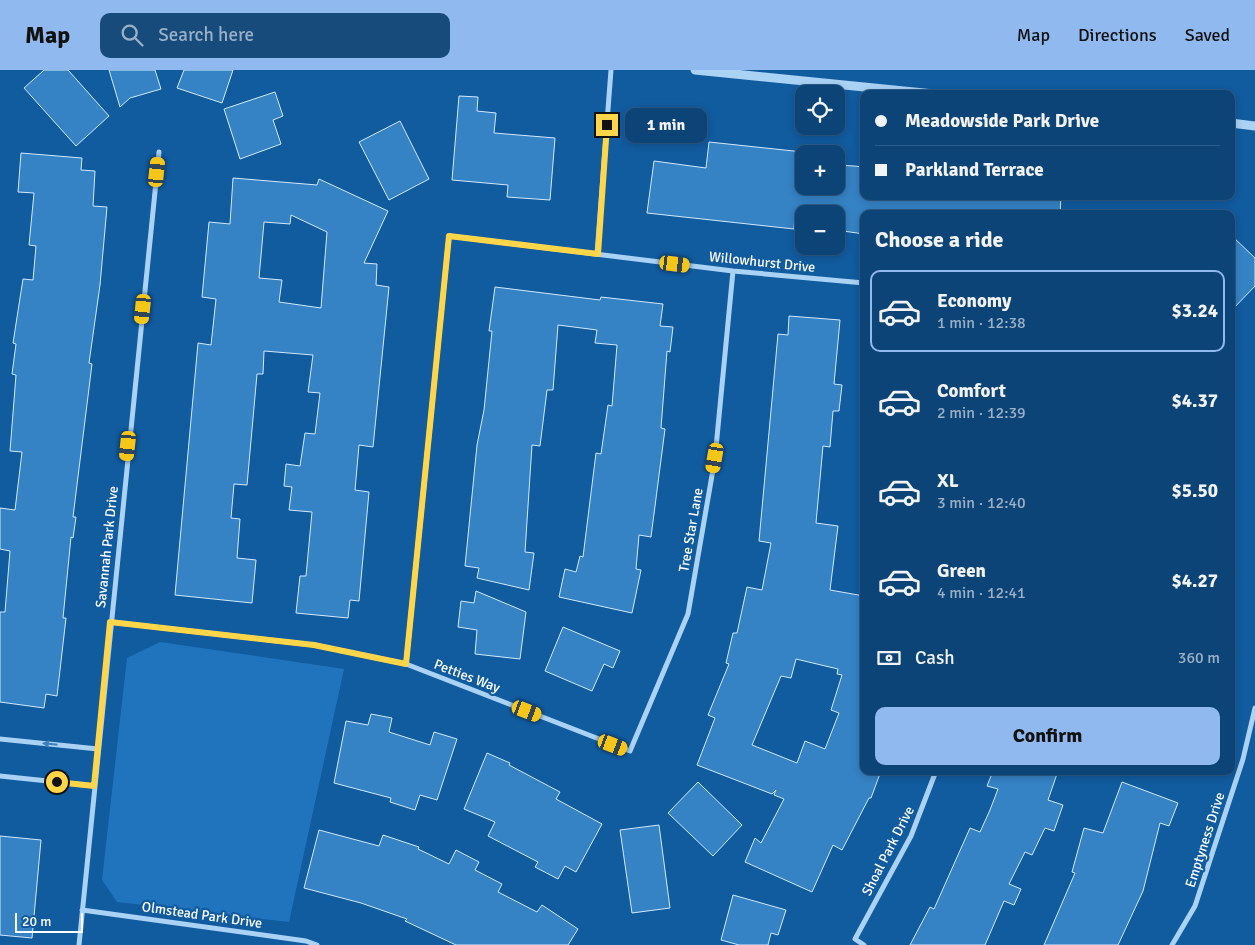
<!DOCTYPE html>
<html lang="en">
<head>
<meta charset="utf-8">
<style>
	:root { --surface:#0d4477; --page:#164b7c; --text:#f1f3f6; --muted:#9ab0c6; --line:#2d5c89; --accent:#90b9f0 }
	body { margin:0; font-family:Signika,sans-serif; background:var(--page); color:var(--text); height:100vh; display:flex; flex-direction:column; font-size:19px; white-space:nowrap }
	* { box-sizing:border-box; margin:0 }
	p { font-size:16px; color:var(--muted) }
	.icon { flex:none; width:28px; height:28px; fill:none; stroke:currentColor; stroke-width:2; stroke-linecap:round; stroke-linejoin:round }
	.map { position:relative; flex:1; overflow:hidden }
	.side { position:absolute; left:860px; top:140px; width:375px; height:565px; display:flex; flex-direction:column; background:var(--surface); border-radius:10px; box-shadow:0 2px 8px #0003,0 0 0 1px var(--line) }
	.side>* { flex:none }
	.hud { position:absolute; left:860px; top:20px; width:375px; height:110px; border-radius:10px; box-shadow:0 2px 8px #0003,0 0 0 1px var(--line); display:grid; align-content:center; height:110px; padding:0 15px; background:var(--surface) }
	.buttons { position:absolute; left:795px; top:15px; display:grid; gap:10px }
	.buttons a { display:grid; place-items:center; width:50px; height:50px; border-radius:10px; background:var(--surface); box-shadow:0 2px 8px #0003,0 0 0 1px var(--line); font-size:25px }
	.scale { position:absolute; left:15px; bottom:12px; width:68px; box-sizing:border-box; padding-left:5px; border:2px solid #fff; border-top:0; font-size:14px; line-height:18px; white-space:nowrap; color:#fff; -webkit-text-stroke:4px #115b9f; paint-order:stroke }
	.end { position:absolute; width:22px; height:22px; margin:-11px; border:6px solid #ffd54a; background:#111; box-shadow:0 0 0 2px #111 }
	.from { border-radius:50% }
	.bubble { position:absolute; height:35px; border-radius:10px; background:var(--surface); box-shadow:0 2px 8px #0003,0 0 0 1px var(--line); font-size:16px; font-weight:700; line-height:35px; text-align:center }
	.car { position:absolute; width:15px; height:30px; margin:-15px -8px; border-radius:6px; box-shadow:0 0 4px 1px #0007; background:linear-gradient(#f5c518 24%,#345 0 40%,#f5c518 0 76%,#345 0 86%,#f5c518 0) }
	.hud b { display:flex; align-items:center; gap:18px; height:48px; font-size:19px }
	.hud b+b { border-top:1px solid var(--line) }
	.hud i { width:12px; height:12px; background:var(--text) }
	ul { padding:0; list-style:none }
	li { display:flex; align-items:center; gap:15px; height:82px; margin:0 10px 8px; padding:0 5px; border:2px solid transparent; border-radius:10px }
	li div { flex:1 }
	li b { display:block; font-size:19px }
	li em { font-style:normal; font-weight:700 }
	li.on { border-color:var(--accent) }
	li>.icon { width:45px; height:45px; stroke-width:1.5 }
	h2 { padding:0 15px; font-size:22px; line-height:60px }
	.pay { display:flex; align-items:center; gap:12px; height:55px; padding:0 15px; font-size:19px }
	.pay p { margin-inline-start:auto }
	.button { display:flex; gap:10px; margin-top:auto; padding:10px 15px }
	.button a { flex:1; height:58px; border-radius:10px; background:var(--accent); color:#111; font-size:20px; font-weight:700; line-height:58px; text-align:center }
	header { display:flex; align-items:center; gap:30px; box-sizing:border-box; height:70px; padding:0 25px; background:var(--accent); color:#111 }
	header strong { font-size:24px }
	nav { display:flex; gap:28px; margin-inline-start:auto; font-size:18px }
	.search { width:350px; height:45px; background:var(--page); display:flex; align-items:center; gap:12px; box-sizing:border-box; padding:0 18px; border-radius:10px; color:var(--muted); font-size:19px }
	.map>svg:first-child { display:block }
	.green { fill:#2074bd }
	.building { fill:#3582c4; stroke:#d2eafe; fill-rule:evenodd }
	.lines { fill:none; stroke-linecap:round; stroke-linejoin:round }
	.minor { stroke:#a9d2f5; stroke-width:5 }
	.tertiary { stroke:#a9d2f5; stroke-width:9 }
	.oneway { fill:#3f7fb9 }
	.route { stroke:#ffd54a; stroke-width:6 }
	.labels { text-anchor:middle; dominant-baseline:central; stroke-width:4.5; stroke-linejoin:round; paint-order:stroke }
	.street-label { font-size:14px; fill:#fff; stroke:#115b9f }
</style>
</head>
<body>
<header>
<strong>Map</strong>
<div class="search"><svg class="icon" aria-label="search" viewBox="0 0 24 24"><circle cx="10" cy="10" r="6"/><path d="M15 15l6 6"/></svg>Search here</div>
<nav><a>Map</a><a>Directions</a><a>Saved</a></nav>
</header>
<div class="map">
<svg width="1255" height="875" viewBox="0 0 1255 875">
	<rect width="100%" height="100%" fill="#115b9f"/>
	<!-- green -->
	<path class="green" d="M 160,572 L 344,599 L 289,852 L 117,832 L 102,810 L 127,588 Z"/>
	<!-- building -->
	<path class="building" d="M 44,0 L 68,0 L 109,46 L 76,76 L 24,18 Z
		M 109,0 L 155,0 L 161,19 L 130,28 L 120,37 Z
		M 184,0 L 233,0 L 222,33 L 177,18 Z
		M 275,22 L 283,46 L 273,50 L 281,74 L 240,89 L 224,39 Z
		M 459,26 L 478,27 L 477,41 L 496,43 L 494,63 L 555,68 L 550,130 L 507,127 L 508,115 L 452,110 Z
		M 400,51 L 429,109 L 389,130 L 359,72 Z
		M 709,72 L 803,82 L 799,116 L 836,116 L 836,95 L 854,96 L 864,97 L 864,126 L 1061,126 L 1060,144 L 864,144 L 864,164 L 836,160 L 836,144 L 795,145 L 794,159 L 647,143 L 654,91 L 706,98 Z
		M 21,83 L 82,88 L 81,100 L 95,101 L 93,136 L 107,137 L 100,215 L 89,293 L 92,294 L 73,447 L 76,447 L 73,468 L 71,467 L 63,548 L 66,548 L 57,626 L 46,624 L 44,638 L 0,632 L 0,542 L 5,542 L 10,481 L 0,479 L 0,438 L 15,440 L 22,382 L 10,381 L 16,305 L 12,304 L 16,274 L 13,273 L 23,209 L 33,210 L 36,176 L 29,175 L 34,123 L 18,122 Z
		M 233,108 L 317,115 L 319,109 L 388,141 L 364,193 L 377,194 L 376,215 L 389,217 L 373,377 L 359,375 L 355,420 L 369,422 L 359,531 L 350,530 L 348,548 L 296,543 L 300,506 L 306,506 L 312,442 L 289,440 L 292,417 L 284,416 L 286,394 L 300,396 L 305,363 L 315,364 L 320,323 L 308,322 L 313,285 L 264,281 L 263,304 L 257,304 L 247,415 L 234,414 L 231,448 L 240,449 L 237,488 L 256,490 L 252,533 L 175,525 L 198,273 L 211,275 L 216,229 L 202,227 L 209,152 L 230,154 ZM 291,145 L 327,162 L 321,238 L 279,232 L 282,210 L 259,208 L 264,152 L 290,154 Z
		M 1231,165 L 1255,188 L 1255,216 L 1231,241 Z
		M 495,217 L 600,230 L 601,227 L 663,234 L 660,256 L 673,257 L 670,282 L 667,281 L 661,358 L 665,359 L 651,467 L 639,465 L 636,499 L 641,500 L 632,543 L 559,527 L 565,499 L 576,502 L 580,486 L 583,487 L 596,383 L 601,384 L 608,335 L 612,336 L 617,275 L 595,273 L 597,260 L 558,255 L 553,320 L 547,320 L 540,376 L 532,375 L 525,482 L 534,483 L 529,520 L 477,508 L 479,498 L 465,496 L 477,375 L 484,340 L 492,261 L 489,261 Z
		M 789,246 L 840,250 L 834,314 L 842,315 L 839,341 L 833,341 L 830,377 L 823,376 L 816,453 L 838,456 L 830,520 L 864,526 L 864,701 L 881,701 L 871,728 L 869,728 L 842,780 L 833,775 L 812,822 L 745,792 L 755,768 L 761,773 L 784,729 L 774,725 L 776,720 L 772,724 L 697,695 L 715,648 L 708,645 L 729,594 L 726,593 L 733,563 L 737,563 L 747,517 L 762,520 L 771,473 L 759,471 L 778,264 L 788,265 ZM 796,589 L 838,599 L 837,604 L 842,605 L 831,640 L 839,643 L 825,679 L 805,671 L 797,693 L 752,675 L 781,606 L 791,608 Z
		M 476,521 L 526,542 L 520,589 L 475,584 L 477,560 L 458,557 L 461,531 L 474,533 Z
		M 563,557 L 620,581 L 613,598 L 604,594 L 592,621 L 545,601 Z
		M 371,644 L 392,648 L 389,662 L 430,675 L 434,662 L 457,669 L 437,730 L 420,725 L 415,740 L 390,732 L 391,728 L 334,713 L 346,651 L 368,655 Z
		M 487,683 L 510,693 L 509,695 L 560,722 L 556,729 L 602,754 L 576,802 L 565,796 L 558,809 L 535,797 L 538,792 L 488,766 L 495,752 L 464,739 Z
		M 993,701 L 1058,701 L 1048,730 L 1063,735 L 1054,761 L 1045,758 L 1032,785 L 1025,782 L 1009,814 L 1021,819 L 1014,835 L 1004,831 L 985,875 L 910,875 L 930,837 L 934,839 L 970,758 L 980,762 L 990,740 L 998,719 L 987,716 Z
		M 698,712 L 742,755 L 713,786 L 668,743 Z
		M 1122,712 L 1178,733 L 1169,756 L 1160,753 L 1143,821 L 1118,875 L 1044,875 L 1075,803 L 1072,802 L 1084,758 L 1103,763 Z
		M 659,755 L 670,838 L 632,843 L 620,760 Z
		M 319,760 L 379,776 L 383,765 L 419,777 L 418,779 L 449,794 L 456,780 L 479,792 L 475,800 L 502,814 L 498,822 L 537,842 L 542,835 L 578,859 L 568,875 L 456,875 L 405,851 L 407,849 L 361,833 L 304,818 Z
		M 0,766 L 41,770 L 32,868 L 0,865 Z
		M 733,825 L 786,840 L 778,865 L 771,863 L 768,875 L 739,875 L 721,870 Z"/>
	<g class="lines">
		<!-- minor -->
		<path class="minor" d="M 597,184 L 611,0
			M 110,552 L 314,575 L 406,594 L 630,681 L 688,544 L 715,388 L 733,201
			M 406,594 L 449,166 L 733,201 L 864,213
			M 0,669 L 98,679
			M 0,706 L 95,716
			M 82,840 L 306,871 L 317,875
			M 79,875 L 159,82
			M 864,875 L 855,869 L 911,766 L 936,701
			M 1172,875 L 1195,836 L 1243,689 L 1255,638"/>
		<!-- tertiary -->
		<path class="tertiary" d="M 695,0 L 934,24
			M 1231,53 L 1255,56"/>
	</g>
	<!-- one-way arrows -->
	<defs><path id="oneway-solid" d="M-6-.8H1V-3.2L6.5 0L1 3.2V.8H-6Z" transform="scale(1.25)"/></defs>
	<use class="oneway" href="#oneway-solid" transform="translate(50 674) rotate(-174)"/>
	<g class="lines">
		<!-- route -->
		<path class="route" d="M 57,712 L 94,716 L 110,552 L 314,575 L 406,594 L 449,166 L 598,184 L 607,55"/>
	</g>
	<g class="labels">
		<!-- street labels -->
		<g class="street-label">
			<text transform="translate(762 192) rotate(6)">Willowhurst Drive</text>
			<text transform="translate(691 460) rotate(-80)">Tree Star Lane</text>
			<text transform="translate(107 477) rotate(-84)">Savannah Park Drive</text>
			<text transform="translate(467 606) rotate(21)">Petties Way</text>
			<text transform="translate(1205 770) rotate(-72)">Emptyness Drive</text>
			<text transform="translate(888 781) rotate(-63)">Shoal Park Drive</text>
			<text transform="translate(202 845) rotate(8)">Olmstead Park Drive</text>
		</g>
	</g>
</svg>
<div class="buttons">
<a><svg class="icon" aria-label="locate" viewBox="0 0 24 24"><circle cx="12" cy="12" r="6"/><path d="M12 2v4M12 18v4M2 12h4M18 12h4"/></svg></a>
<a>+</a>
<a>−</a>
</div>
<div class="scale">20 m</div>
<i class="end from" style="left:57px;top:712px"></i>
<i class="end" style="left:607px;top:55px"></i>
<div class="bubble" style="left:625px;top:38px;width:82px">1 min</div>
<i class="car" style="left:157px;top:102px;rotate:6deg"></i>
<i class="car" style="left:675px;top:194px;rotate:97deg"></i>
<i class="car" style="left:143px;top:239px;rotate:186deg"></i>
<i class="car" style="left:128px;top:376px;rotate:186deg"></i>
<i class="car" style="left:715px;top:388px;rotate:190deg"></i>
<i class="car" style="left:527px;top:641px;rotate:111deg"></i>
<i class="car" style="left:613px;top:675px;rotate:111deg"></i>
<div class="hud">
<b><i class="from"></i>Meadowside Park Drive</b>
<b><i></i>Parkland Terrace</b>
</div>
<section class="side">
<h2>Choose a ride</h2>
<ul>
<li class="on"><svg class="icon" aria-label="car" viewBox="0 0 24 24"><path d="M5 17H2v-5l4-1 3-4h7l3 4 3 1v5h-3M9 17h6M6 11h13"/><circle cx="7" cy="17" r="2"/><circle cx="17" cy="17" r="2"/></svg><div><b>Economy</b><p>1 min · 12:38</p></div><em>$3.24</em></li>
<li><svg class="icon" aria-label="car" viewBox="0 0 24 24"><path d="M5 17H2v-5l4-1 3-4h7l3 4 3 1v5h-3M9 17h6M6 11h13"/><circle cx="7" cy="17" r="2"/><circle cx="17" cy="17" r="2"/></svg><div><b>Comfort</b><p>2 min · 12:39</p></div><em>$4.37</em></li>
<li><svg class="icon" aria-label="car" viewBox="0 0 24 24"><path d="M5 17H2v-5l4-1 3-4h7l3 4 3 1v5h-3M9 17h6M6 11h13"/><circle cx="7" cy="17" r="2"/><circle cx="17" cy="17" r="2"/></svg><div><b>XL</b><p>3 min · 12:40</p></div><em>$5.50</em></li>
<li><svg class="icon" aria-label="car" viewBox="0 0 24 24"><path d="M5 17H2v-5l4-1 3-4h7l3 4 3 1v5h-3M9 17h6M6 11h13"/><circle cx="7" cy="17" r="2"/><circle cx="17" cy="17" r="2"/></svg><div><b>Green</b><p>4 min · 12:41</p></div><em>$4.27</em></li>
</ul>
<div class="pay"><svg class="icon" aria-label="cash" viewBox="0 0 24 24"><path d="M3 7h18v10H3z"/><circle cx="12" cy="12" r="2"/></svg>Cash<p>360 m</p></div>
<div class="button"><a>Confirm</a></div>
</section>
</div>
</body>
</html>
